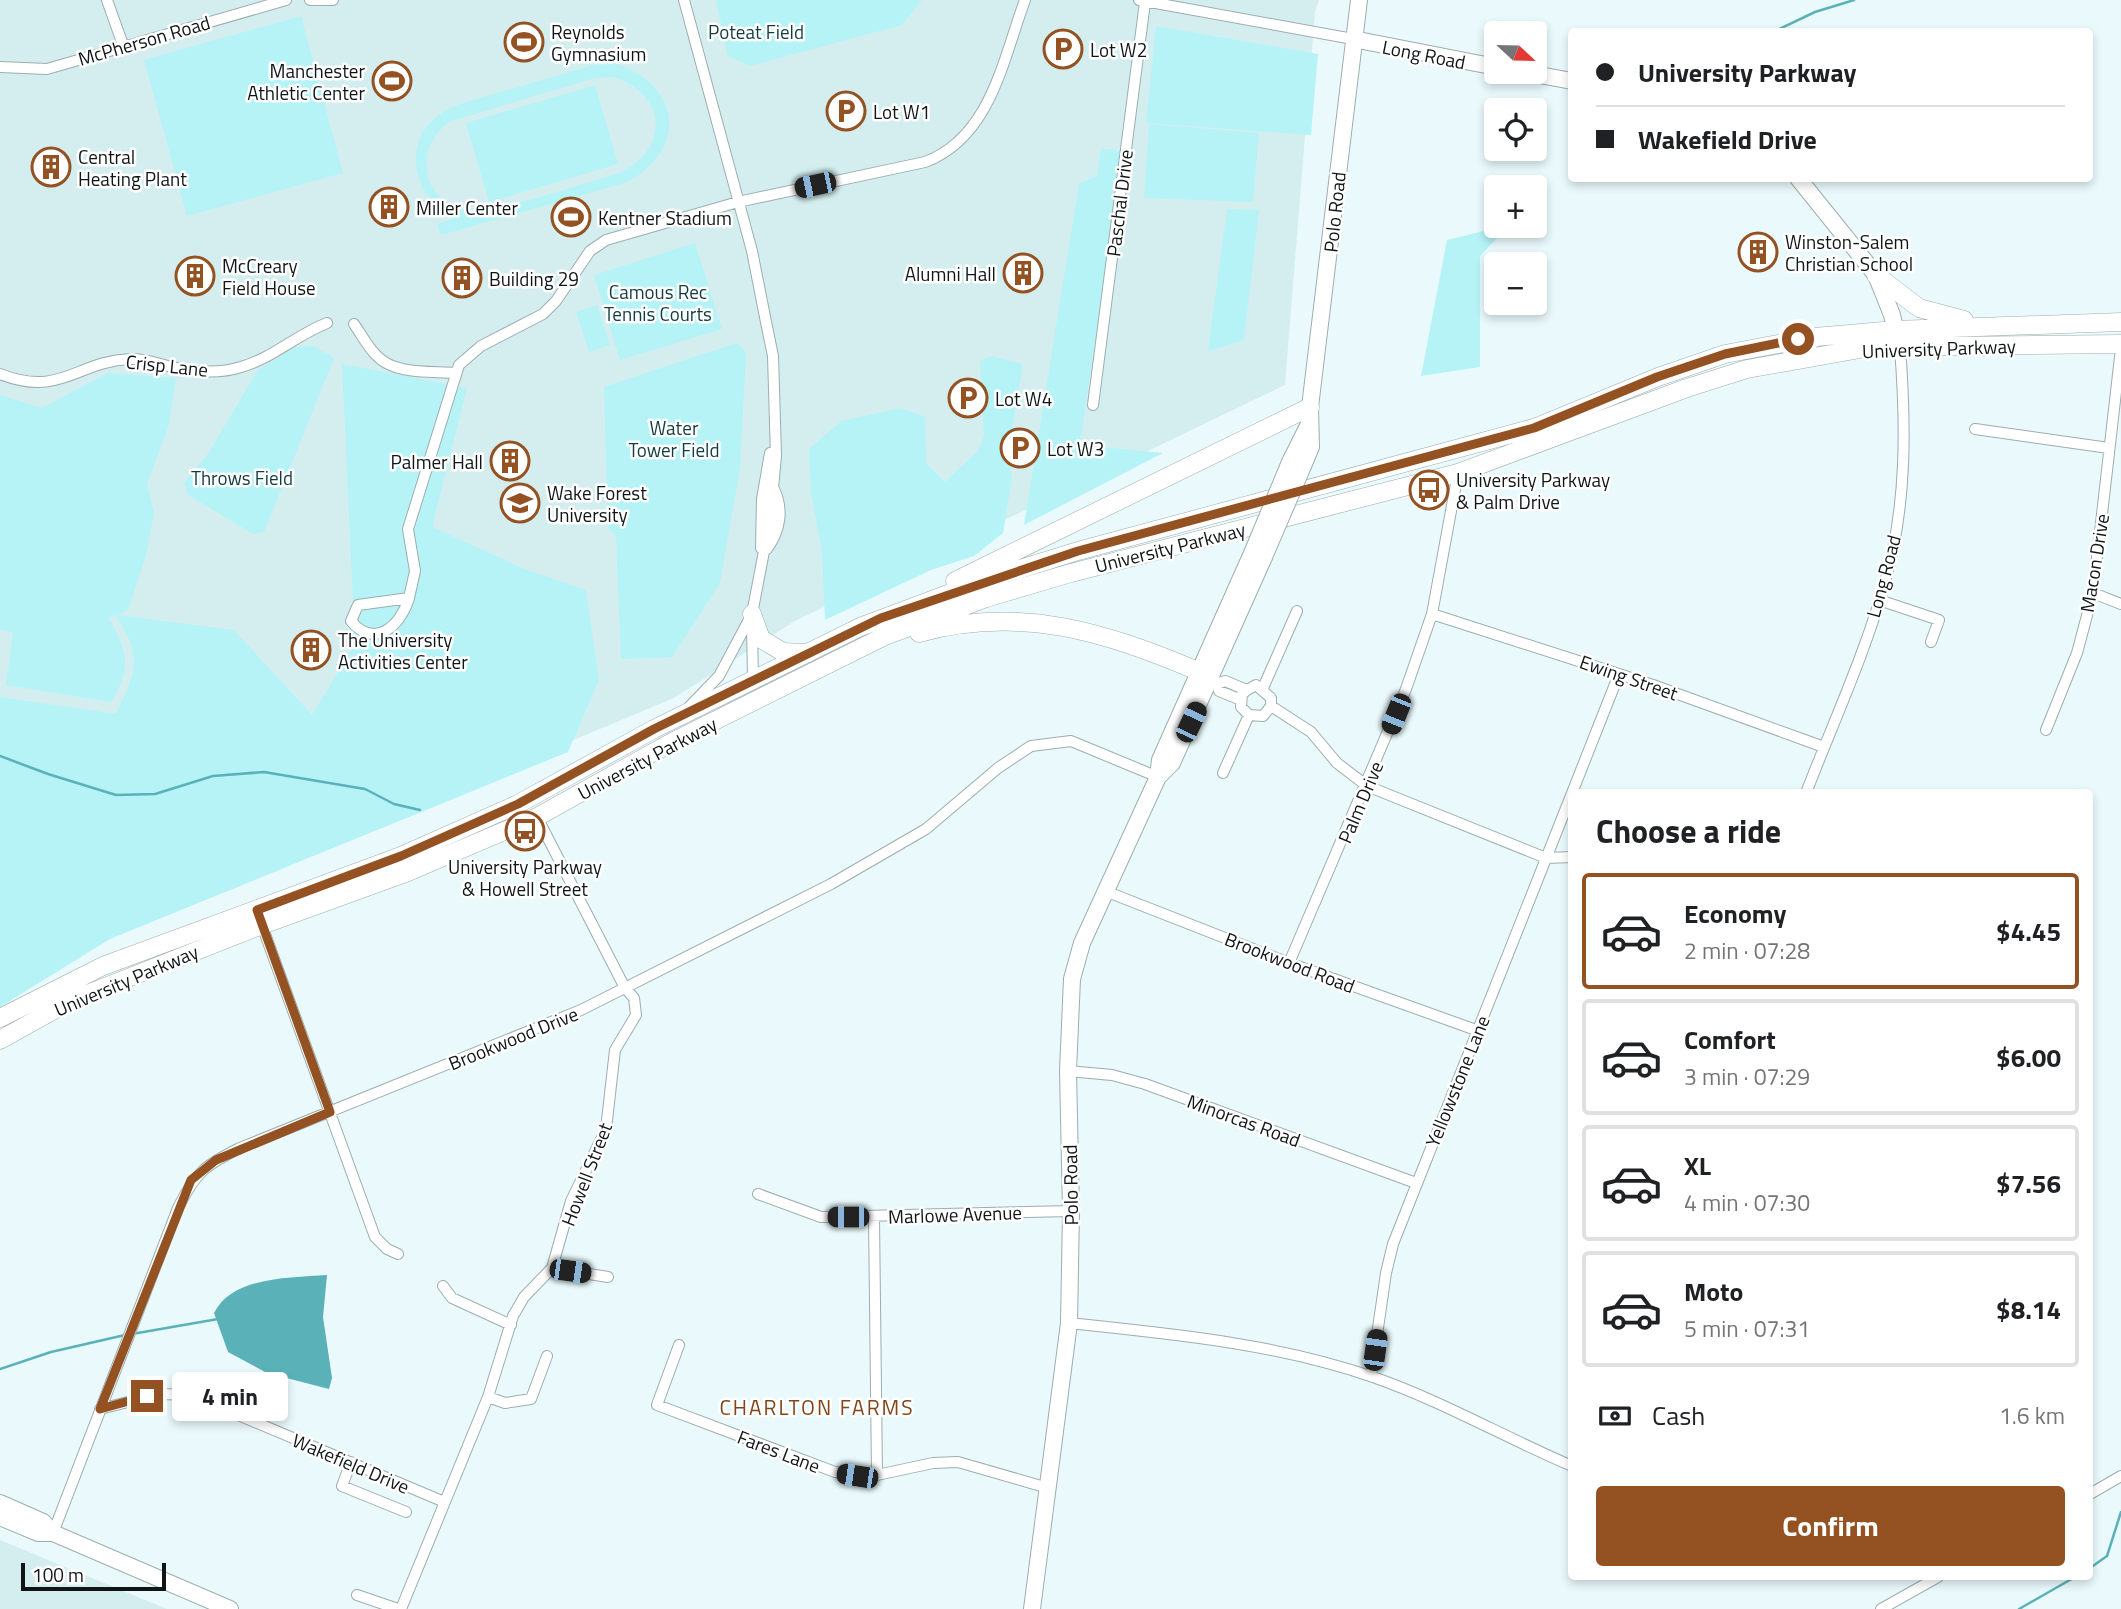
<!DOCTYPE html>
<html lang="en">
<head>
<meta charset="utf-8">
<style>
	:root { --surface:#fff; --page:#f6f6f6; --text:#202124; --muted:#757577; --line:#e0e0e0; --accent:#945122 }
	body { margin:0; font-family:"Titillium Web",sans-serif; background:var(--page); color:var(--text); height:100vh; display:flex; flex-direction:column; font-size:26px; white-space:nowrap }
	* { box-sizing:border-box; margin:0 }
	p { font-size:23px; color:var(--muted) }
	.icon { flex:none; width:38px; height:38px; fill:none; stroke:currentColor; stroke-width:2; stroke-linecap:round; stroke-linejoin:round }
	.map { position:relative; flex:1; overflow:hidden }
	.sheet { position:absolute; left:1568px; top:789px; width:525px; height:791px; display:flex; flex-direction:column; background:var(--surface); border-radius:7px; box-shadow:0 4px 10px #0003 }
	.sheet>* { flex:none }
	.banner { position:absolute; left:1568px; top:28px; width:525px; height:154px; border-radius:7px; box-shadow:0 4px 10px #0003; display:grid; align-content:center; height:154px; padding:0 28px; background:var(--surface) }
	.needle { width:46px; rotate:112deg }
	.fabs { position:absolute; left:1484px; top:21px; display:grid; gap:14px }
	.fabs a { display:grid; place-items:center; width:63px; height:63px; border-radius:7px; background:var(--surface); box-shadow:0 4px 10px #0003; font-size:35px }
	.scale { position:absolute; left:21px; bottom:18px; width:145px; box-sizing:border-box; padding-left:7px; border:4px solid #101616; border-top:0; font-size:19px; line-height:24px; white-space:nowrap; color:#101616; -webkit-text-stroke:5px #fff; paint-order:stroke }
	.end { position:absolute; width:32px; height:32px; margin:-16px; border:9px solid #945122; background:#fff; box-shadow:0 0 0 4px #fff }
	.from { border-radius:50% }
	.bubble { position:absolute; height:49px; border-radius:7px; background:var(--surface); box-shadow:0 4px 10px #0003; font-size:23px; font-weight:700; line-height:49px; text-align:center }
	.car { position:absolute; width:21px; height:42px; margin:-21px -10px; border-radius:9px; box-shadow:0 0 5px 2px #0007; background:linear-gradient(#222 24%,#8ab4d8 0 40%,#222 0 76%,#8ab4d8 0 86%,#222 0) }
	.banner b { display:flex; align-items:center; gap:24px; height:66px; font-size:26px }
	.banner b+b { border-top:2px solid var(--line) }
	.banner i { width:18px; height:18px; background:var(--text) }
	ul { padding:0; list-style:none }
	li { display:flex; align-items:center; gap:21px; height:116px; margin:0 14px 10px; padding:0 14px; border:4px solid var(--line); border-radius:7px }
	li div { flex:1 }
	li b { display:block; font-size:26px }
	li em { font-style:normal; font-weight:700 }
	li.on { border-color:var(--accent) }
	li>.icon { width:63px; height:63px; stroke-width:1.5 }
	h2 { padding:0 28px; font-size:32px; line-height:84px }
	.pay { display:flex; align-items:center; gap:18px; height:77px; padding:0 28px; font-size:26px }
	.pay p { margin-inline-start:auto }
	.primary-button { display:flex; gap:14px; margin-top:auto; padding:14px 28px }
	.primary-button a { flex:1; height:80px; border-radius:7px; background:var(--accent); color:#fff; font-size:28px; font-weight:700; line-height:80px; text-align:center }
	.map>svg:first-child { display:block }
	.built { fill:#d4eef0 }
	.green { fill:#b5f3f7; fill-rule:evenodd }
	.water { fill:#5ab2b8 }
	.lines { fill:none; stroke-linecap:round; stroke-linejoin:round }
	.stream { stroke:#5ab2b8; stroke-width:2.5 }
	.minor-casing { stroke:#9dadae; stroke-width:12 }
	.secondary-casing { stroke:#9dadae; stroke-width:18 }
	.primary-casing { stroke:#9dadae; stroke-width:19 }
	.minor { stroke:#fff; stroke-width:10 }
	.secondary { stroke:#fff; stroke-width:16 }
	.primary { stroke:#fff; stroke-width:18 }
	.secondary-bridge-casing { stroke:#9dadae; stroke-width:18; stroke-linecap:butt }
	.secondary-bridge { stroke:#fff; stroke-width:16 }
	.route { stroke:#945122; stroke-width:9 }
	.labels { text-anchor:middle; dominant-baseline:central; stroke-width:5; stroke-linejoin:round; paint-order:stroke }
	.poi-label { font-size:19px; fill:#101616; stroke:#fff; text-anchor:start }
	.park-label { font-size:19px; fill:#123c3f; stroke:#fff }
	.street-label { font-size:19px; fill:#101616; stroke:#fff }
	.neighbourhood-label { font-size:21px; letter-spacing:2px; fill:#82451a; stroke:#fff }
</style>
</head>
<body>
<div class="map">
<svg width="2121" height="1609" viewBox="0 0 2121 1609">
	<rect width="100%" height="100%" fill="#eafafc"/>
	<!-- built -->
	<path class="built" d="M 0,0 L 1319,0 L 1315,12 L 1285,385 L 795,621 L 674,698 L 111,933 L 0,1000 Z
		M 0,1540 L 167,1609 L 0,1609 Z"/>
	<!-- green -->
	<path class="green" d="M 716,0 L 922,0 L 902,25 L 750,66 L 728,56 Z
		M 301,16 L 343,173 L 187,216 L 144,60 Z
		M 1156,26 L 1318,54 L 1311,135 L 1146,123 Z
		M 617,64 C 683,86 687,152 625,183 L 441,235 L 437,224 L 452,219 C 404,188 401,125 460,104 L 593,65 ZM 614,77 C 667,95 670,148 620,173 C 588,182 494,214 467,211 C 448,208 429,191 427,172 C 424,149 433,134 451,121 L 595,78 Z
		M 595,85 L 618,164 L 489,202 L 466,123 Z
		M 1149,124 L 1259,133 L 1253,202 L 1144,198 Z
		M 1101,148 L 1122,151 L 1080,445 L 1163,453 L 1024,525 L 1079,184 L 1097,176 Z
		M 1227,209 L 1259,210 L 1244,340 L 1208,351 Z
		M 1504,226 L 1509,226 L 1480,256 L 1480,367 L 1421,376 L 1447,240 Z
		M 695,243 L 722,329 L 620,360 L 594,275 Z
		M 597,305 L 610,345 L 589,352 L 576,312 Z
		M 737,343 L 746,352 L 740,468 L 720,583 L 672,657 L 621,659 L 616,536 L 608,528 L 604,387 Z
		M 314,346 L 334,358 L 264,532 L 253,534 L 188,495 L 184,483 L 209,452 L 258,370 L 296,347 Z
		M 992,356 L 1023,364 L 1008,455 L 1012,478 L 1003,533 L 974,556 L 931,570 L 825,620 L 822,552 L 811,493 L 809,449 L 841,421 L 901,408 L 925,417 L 926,463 L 945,482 L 978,451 L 984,436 L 980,361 Z
		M 342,364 L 467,388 L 432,527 L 527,570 L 586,590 L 599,680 L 568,752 L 110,939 L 0,1007 L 0,697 L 116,714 C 136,671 144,657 115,615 L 109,618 C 128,653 132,667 111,702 L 6,685 L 13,633 L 0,629 L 0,395 L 42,408 L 108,373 L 176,378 L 168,428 L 147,484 L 154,513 L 146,556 L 128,610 L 117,615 L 234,630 L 312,715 L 355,644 Z"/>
	<!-- water -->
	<path class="water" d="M 327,1275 L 323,1317 L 332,1378 L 329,1389 L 267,1373 L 228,1352 L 214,1313 C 233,1276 290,1278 327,1275 Z"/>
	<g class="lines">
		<!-- stream -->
		<path class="stream" d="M 1773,32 L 1815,12 L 1854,0
			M 0,756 L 48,774 L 116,795 L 155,794 L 213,776 L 264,772 L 365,789 L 394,804 L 420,810
			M 132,1334 L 218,1319
			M 0,1369 L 51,1352 L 125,1335
			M 2090,1568 L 2107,1556 L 2121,1512
			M 2019,1609 L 2075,1577"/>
		<defs>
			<path id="minor" d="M 107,0 L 123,45
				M 310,0 L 333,0
				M 684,0 L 752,251 L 766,322 L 773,356 L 776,456 L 770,520 L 752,614 L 719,676 L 689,707
				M 1139,0 L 1353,39
				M 0,67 L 47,69 L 286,0
				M 354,324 C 361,334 367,346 376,355 C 394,375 430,371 455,373
				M 0,374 C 61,398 77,361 130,359 C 144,358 158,364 172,367 C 193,372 220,374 241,367 C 273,358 296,335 327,323
				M 1093,405 L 1145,2
				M 1975,429 L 2109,448
				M 761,548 L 762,499 L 770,453
				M 767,549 C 780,531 784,510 774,489
				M 2093,593 L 2121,604
				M 409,598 C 401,625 375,650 351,621 L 358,605 L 409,598 L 415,571 L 408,529 L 459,365 L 481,346 L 543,314 L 556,301 L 590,251 L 606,240 L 738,202 L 925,162 C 991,137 1003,59 1025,0
				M 1879,600 L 1939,620 L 1931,642
				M 1432,614 L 1653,685 L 1824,747
				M 752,627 L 753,679
				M 1210,681 L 1217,684 L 1225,681 L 1247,690 L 1256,685 L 1271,698 L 1271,706 L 1263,716 L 1249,715 L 1241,707 L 1242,694 L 1247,690
				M 1217,684 L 1219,691 L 1241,700
				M 1263,688 L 1297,611
				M 1271,706 L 1311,732 L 1337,763 L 1367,786 L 1546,858 L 1572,857
				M 2046,730 L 2077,653 L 2093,593 L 2121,348
				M 1223,773 L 1249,715
				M 1572,793 L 1619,674
				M 1806,793 C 1833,723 1865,654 1885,582 C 1907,505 1906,426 1900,348
				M 1105,891 L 1289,963 L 1476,1030
				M 260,920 L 375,1237 L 387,1249 L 398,1254
				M 1289,963 L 1406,689 L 1432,614 L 1458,473
				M 1068,1071 L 1112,1075 L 1145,1084 L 1416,1183
				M 758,1194 L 821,1217 L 1071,1211
				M 874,1217 L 877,1475
				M 552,1268 L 608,1277
				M 443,1286 L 452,1298 L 511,1325
				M 1069,1323 C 1172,1334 1274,1343 1373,1377 C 1442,1401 1504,1437 1572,1466
				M 679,1345 L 657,1405 L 835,1472 L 877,1475 L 933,1463 L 958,1462 L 1048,1488
				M 1371,1376 L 1386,1273 L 1393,1244 L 1572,793
				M 488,1397 L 505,1403 L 531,1399 L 547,1356
				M 100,1409 L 160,1394 L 191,1395 L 442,1501
				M 351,1462 L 342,1486 L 406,1512
				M 2090,1494 L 2121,1476
				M 53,1533 L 178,1208 C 195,1173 205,1165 240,1148 L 581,1010 L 831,884 L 926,829 L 998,768 L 1031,746 L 1071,741 L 1158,777
				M 357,1595 L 398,1609
				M 401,1609 L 488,1397 L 513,1316 L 524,1297 L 552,1268 L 571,1201 L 606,1129 L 615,1050 L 636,1015 L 634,998 L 625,988 L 537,817
				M 1881,1609 L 1938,1577"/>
			<path id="secondary" d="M 1353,39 L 1496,67
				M 1523,72 L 1572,81
				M 1798,178 L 1876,275 L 1892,315 L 1898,340
				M 1290,462 L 1309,424
				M 1303,466 L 1311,447 L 1310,407 L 1359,0
				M 1158,777 L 1172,763 L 1264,557
				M 0,1503 L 43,1522 L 53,1533 L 230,1609
				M 0,1517 L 38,1533 L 53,1533
				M 1032,1609 L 1069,1323 L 1071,1211 L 1068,1071 L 1072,979 L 1082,943 L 1158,777 L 1160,760 L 1253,551"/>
			<path id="primary" d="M 1876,275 L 1919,308 L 1964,320
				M 955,581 L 1310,407
				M 752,614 L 761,639 L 783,652 L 805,653
				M 919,633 C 1022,605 1105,632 1200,672
				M 0,1018 L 103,966 L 401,856 L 518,804 L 654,729 L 860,627 L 991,578 L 1078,551 L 1534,428 L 1658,377 L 1725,354 L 1815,337 L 1895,330 L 2121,322
				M 0,1040 L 72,1000 L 262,925 L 408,872 L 537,817 L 672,742 L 885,636 L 986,598 L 1071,573 L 1458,473 L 1687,388 L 1747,369 L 1871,347 L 2121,344"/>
		</defs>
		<!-- minor casing -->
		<use href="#minor" class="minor-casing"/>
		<!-- secondary casing -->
		<use href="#secondary" class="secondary-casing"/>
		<!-- primary casing -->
		<use href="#primary" class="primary-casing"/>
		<!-- minor -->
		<use href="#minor" class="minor"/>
		<!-- secondary -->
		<use href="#secondary" class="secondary"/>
		<!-- primary -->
		<use href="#primary" class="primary"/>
		<defs>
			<path id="secondary-bridge" d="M 1253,551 L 1290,462
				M 1264,557 L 1303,466"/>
		</defs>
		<!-- secondary-bridge casing -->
		<use href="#secondary-bridge" class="secondary-bridge-casing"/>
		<!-- secondary-bridge -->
		<use href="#secondary-bridge" class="secondary-bridge"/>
	</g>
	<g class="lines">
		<!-- route -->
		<path class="route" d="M 147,1396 L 100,1409 L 191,1180 L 216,1160 L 330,1112 L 257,910 L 401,856 L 518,804 L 654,729 L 881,618 L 1078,551 L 1534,428 L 1657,377 L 1725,354 L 1798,339"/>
	</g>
	<!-- icons -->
	<defs>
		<symbol id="stadium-ring" viewBox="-11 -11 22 22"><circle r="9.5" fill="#fff" stroke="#945122" stroke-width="1.5"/><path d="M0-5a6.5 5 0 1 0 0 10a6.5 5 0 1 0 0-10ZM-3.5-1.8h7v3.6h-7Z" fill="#945122"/></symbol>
		<symbol id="parking-ring" viewBox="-11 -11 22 22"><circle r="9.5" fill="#fff" stroke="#945122" stroke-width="1.5"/><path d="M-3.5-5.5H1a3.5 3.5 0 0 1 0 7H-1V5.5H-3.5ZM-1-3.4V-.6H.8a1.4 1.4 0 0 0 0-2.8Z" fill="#945122"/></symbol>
		<symbol id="building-ring" viewBox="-11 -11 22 22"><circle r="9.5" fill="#fff" stroke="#945122" stroke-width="1.5"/><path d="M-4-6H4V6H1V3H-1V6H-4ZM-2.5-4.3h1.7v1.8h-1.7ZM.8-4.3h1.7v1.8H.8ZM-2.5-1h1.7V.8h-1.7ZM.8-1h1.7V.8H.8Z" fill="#945122"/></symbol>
		<symbol id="bus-ring" viewBox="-11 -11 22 22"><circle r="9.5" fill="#fff" stroke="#945122" stroke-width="1.5"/><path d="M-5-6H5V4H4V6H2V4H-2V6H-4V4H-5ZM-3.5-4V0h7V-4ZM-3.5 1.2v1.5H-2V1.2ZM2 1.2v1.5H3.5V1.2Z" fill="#945122"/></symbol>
		<symbol id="university-ring" viewBox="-11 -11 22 22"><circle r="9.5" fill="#fff" stroke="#945122" stroke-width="1.5"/><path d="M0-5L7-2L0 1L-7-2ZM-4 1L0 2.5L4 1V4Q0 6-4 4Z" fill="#945122"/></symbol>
	</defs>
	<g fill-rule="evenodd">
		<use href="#stadium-ring" x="502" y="20" width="44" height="44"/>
		<use href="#parking-ring" x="1041" y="27" width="44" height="44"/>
		<use href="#stadium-ring" x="370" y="59" width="44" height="44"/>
		<use href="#parking-ring" x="824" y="89" width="44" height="44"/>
		<use href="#building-ring" x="29" y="145" width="44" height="44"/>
		<use href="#building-ring" x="367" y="185" width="44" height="44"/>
		<use href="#stadium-ring" x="549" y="195" width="44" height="44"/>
		<use href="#building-ring" x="1736" y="230" width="44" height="44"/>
		<use href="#building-ring" x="1001" y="251" width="44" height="44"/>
		<use href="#building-ring" x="173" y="254" width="44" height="44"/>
		<use href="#building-ring" x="440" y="256" width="44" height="44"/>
		<use href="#parking-ring" x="946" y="376" width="44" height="44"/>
		<use href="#parking-ring" x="998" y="426" width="44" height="44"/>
		<use href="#building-ring" x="488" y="439" width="44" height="44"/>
		<use href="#bus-ring" x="1407" y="468" width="44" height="44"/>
		<use href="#university-ring" x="498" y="481" width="44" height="44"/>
		<use href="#building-ring" x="289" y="628" width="44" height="44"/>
		<use href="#bus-ring" x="503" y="809" width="44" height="44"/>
	</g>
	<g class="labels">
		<!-- poi labels -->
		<g class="poi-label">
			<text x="551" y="31">Reynolds<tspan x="551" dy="22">Gymnasium</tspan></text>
			<text x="1090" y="49">Lot W2</text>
			<text x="365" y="70" text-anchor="end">Manchester<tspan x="365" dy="22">Athletic Center</tspan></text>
			<text x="873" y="111">Lot W1</text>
			<text x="78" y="156">Central<tspan x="78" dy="22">Heating Plant</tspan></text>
			<text x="416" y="207">Miller Center</text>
			<text x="598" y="217">Kentner Stadium</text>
			<text x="1785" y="241">Winston-Salem<tspan x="1785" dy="22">Christian School</tspan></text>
			<text x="222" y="265">McCreary<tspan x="222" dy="22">Field House</tspan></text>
			<text x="996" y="273" text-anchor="end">Alumni Hall</text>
			<text x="489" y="278">Building 29</text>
			<text x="995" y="398">Lot W4</text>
			<text x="1047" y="448">Lot W3</text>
			<text x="483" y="461" text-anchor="end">Palmer Hall</text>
			<text x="1456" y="479">University Parkway<tspan x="1456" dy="22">&amp; Palm Drive</tspan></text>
			<text x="547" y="492">Wake Forest<tspan x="547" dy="22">University</tspan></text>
			<text x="338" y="639">The University<tspan x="338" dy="22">Activities Center</tspan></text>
			<text x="525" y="866" text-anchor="middle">University Parkway<tspan x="525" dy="22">&amp; Howell Street</tspan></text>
		</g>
		<!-- park labels -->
		<g class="park-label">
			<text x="756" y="31">Poteat Field</text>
			<text x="658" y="291">Camous Rec<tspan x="658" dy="22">Tennis Courts</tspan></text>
			<text x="674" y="427">Water<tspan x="674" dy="22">Tower Field</tspan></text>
			<text x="242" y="477">Throws Field</text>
		</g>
		<!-- street labels -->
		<g class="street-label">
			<text transform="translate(144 40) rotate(-16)">McPherson Road</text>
			<text transform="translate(1424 54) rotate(11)">Long Road</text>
			<text transform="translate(1119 203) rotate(-83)">Paschal Drive</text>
			<text transform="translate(1334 212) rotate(-84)">Polo Road</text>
			<text transform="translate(1939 348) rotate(-2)">University Parkway</text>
			<text transform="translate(167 365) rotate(6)">Crisp Lane</text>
			<text transform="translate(1170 547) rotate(-14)">University Parkway</text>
			<text transform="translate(2094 563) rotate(-81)">Macon Drive</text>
			<text transform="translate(1883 576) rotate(-75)">Long Road</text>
			<text transform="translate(1629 677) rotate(19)">Ewing Street</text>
			<text transform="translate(647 758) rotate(-28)">University Parkway</text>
			<text transform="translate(1360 802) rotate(-67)">Palm Drive</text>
			<text transform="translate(1290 962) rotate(21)">Brookwood Road</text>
			<text transform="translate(126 980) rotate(-23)">University Parkway</text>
			<text transform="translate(513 1038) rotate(-22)">Brookwood Drive</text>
			<text transform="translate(1457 1081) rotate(-68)">Yellowstone Lane</text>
			<text transform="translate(1244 1120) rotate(20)">Minorcas Road</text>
			<text transform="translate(586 1174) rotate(-69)">Howell Street</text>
			<text transform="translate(1070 1185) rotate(-91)">Polo Road</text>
			<text transform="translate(955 1214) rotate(-2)">Marlowe Avenue</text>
			<text transform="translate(779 1451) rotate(21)">Fares Lane</text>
			<text transform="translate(351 1463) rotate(23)">Wakefield Drive</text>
		</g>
		<!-- neighbourhood labels -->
		<g class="neighbourhood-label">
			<text x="817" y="1407">CHARLTON FARMS</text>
		</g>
	</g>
</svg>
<div class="fabs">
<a><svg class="needle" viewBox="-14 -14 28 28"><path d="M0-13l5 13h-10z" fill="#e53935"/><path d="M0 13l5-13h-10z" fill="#757577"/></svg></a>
<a><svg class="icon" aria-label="locate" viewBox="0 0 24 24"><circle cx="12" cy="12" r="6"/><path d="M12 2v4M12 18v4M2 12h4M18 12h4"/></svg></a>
<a>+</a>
<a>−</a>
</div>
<div class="scale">100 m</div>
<i class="end from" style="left:1798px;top:339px"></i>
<i class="end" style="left:147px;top:1396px"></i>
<div class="bubble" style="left:172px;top:1372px;width:116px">4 min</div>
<i class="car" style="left:815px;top:185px;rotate:258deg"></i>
<i class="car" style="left:1396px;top:714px;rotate:202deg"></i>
<i class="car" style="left:1191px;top:722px;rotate:25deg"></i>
<i class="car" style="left:848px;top:1217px;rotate:270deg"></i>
<i class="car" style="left:570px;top:1271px;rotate:98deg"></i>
<i class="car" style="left:1375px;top:1350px;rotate:8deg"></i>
<i class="car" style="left:857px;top:1476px;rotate:279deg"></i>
<div class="banner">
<b><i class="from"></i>University Parkway</b>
<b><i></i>Wakefield Drive</b>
</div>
<section class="sheet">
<h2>Choose a ride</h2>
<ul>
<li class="on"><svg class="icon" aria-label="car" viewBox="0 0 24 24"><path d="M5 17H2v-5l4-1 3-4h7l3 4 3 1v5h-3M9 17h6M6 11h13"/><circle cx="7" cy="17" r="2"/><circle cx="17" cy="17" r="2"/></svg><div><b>Economy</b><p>2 min · 07:28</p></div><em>$4.45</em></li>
<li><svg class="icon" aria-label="car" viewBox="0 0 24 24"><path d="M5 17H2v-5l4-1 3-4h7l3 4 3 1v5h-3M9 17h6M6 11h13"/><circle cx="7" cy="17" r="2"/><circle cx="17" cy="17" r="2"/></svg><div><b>Comfort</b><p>3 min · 07:29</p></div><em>$6.00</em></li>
<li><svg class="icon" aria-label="car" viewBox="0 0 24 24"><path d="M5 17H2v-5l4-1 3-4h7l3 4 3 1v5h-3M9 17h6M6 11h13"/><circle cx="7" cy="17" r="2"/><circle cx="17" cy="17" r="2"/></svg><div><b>XL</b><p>4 min · 07:30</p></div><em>$7.56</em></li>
<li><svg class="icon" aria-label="car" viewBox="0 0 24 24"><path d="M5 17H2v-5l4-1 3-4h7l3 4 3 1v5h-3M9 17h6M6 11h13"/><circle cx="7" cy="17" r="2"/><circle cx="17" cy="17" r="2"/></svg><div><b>Moto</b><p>5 min · 07:31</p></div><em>$8.14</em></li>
</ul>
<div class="pay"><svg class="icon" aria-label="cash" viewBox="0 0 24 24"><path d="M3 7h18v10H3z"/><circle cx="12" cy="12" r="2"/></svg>Cash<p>1.6 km</p></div>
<div class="primary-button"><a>Confirm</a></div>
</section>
</div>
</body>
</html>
